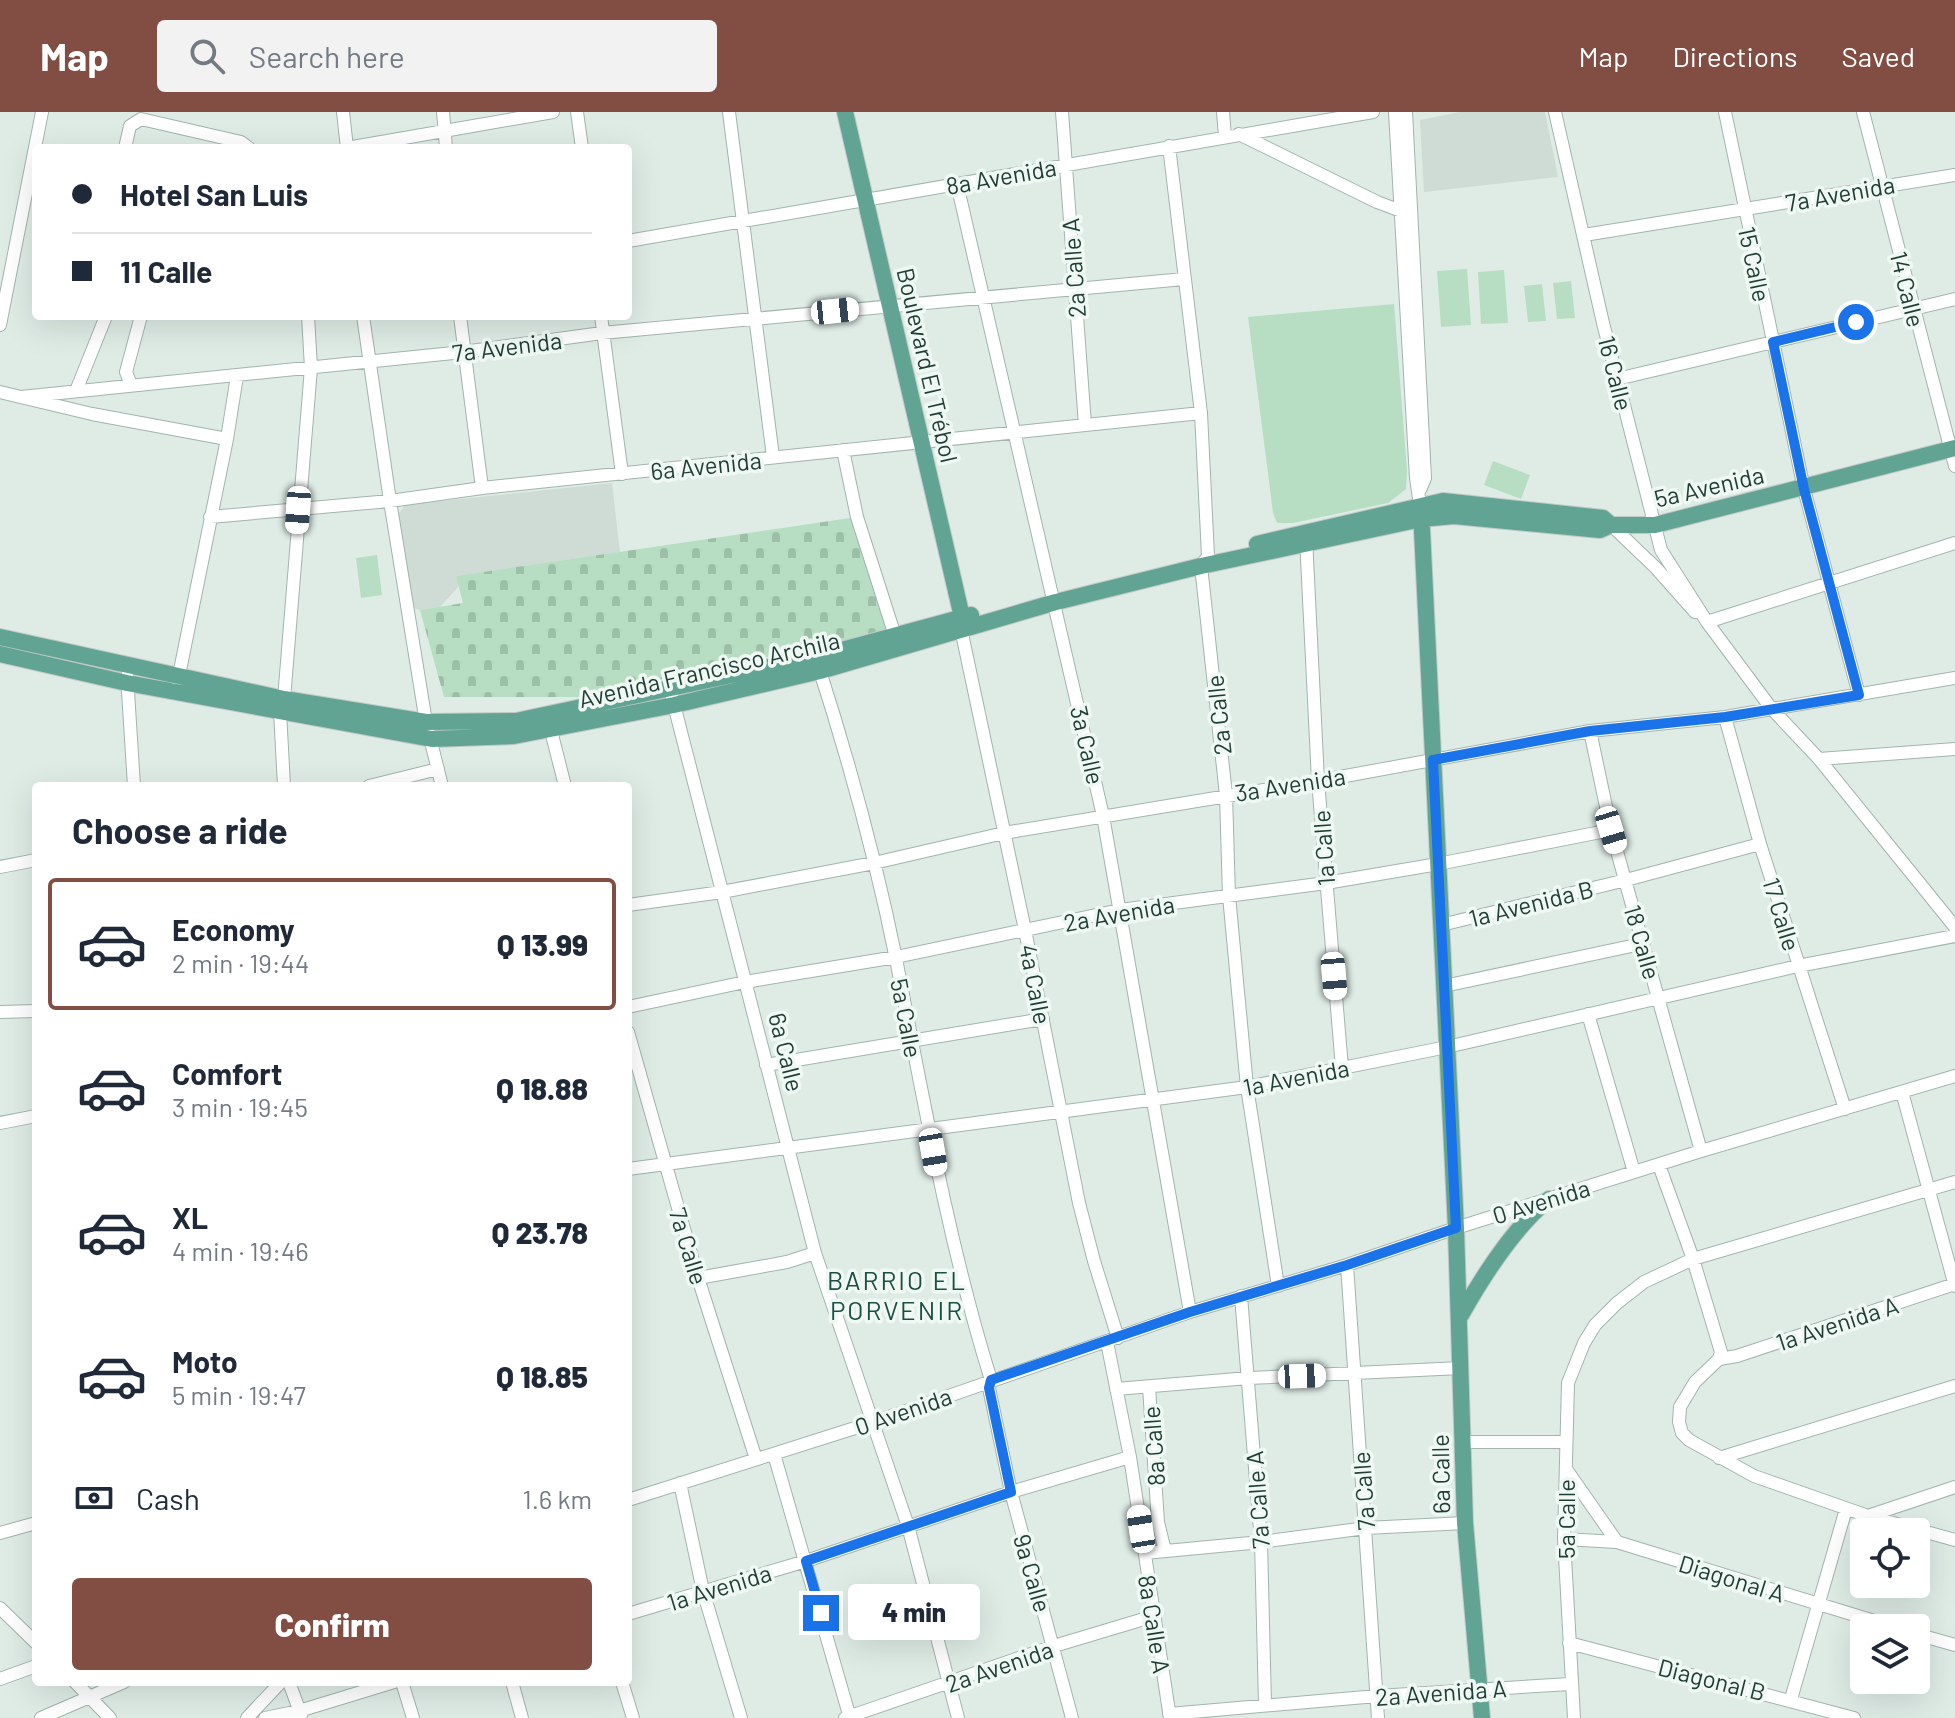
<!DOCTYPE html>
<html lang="en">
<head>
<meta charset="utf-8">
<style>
	:root { --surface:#fff; --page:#f2f2f3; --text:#1f2937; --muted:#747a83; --line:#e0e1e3; --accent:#824d42 }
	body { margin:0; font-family:Barlow,sans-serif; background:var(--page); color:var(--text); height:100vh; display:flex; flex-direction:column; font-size:30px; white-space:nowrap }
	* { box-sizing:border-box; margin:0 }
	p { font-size:26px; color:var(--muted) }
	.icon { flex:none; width:44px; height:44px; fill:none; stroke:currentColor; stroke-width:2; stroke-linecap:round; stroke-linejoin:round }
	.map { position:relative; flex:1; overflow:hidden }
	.sheet { position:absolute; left:32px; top:670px; width:600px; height:904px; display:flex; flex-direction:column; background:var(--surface); border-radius:8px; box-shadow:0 8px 32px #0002 }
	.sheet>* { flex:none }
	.hud { position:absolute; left:32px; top:32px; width:600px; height:176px; border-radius:8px; box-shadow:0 8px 32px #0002; display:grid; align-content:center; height:176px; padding:0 40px; background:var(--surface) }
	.tools { position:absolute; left:1850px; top:1406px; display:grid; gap:16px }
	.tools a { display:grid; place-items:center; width:80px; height:80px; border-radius:8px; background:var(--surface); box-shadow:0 8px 32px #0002; font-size:40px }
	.end { position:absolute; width:36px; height:36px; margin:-18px; border:10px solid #1a73e8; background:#fff; box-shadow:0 0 0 4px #fff }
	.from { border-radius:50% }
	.bubble { position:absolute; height:56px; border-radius:8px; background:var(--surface); box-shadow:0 8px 32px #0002; font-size:26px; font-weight:800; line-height:56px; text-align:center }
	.car { position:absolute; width:24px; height:48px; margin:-24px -12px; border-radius:10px; box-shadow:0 0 6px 2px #0007; background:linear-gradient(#fff 24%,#345 0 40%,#fff 0 76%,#345 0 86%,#fff 0) }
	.hud b { display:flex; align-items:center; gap:28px; height:76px; font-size:30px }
	.hud b+b { border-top:2px solid var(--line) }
	.hud i { width:20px; height:20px; background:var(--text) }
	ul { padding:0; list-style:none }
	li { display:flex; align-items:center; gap:24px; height:132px; margin:0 16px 12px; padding:0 24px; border:4px solid transparent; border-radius:8px }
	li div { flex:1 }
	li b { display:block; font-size:30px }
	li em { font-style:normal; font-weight:800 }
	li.selected { border-color:var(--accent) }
	li>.icon { width:72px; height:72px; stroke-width:1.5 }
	h2 { padding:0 40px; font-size:36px; line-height:96px }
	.pay { display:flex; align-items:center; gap:20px; height:88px; padding:0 40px; font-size:30px }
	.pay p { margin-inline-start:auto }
	.action { display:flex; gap:16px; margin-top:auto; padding:16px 40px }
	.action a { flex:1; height:92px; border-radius:8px; background:var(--accent); color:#fff; font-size:32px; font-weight:800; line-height:92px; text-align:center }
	header { display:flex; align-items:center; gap:48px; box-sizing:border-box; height:112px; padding:0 40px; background:var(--accent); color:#fff }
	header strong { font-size:38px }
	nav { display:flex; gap:44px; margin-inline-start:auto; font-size:28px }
	.search { width:560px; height:72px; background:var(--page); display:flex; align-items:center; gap:20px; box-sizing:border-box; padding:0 28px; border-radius:8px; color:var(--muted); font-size:30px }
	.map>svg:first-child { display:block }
	.built { fill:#cedcd5 }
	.cemetery { fill:url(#cemetery-stones) }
	.pitch { fill:#b7dec2 }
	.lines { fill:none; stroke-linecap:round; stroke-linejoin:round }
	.minor-casing { stroke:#a2b4ad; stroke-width:14 }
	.major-casing { stroke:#c0c9c6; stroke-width:18 }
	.minor { stroke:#fff; stroke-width:12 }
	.major { stroke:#61a493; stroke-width:16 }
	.route { stroke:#1a73e8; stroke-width:10 }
	.labels { text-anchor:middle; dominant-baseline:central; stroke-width:7; stroke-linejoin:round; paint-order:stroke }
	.street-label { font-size:24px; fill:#1f3d35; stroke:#f0f8f4 }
	.neighbourhood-label { font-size:26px; letter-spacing:2px; fill:#1a5043; stroke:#f0f8f4 }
</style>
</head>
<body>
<header>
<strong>Map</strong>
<div class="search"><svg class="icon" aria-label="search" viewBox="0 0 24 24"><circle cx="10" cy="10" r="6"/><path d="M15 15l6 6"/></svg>Search here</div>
<nav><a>Map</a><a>Directions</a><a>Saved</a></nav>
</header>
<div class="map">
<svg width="1955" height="1606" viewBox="0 0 1955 1606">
	<defs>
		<pattern id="cemetery-stones" width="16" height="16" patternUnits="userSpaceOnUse" patternTransform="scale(2)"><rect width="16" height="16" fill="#b7dec2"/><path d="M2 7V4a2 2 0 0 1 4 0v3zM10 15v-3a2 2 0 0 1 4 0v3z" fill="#9dbfa7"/></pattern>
	</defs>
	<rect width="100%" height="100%" fill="#dfece6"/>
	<!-- built -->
	<path class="built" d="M 1460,0 L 1545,0 L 1558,65 L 1424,80 L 1420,8 Z
		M 612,371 L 620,440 L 457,464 L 459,474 L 440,495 L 420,498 L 414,496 L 398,403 L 405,393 Z"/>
	<!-- cemetery -->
	<path class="cemetery" d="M 857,405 L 895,523 L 727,552 L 585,585 L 444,585 L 420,498 L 463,491 L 456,464 Z"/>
	<!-- pitch -->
	<path class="pitch" d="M 1467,157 L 1471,213 L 1441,215 L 1437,159 Z
		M 1504,158 L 1508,211 L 1481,212 L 1478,160 Z
		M 1571,169 L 1575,206 L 1557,207 L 1553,171 Z
		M 1542,172 L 1546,209 L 1528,210 L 1524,174 Z
		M 1394,192 L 1407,358 L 1406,377 L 1388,391 L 1293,411 L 1277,411 L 1273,401 L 1248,205 Z
		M 1493,349 L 1530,363 L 1521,387 L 1484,373 Z
		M 377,443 L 382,483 L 361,486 L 356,446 Z"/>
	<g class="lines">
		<defs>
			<path id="minor" d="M 343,0 L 347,36
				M 443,0 L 446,36
				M 577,0 L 582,36
				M 729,0 L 773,345
				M 1062,0 L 1085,313
				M 1223,0 L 1225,24
				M 1395,0 L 1416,366 L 1420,393
				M 1406,0 L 1425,366 L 1420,378
				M 1555,0 L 1603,211 L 1661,438 L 1707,510 L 1771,596 L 1819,647 L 1955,815
				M 1725,0 L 1804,377 L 1859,583
				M 1863,0 L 1955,354
				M 1239,22 L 1377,90 L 1401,99
				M 1169,34 L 1201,301 L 1208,444 L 1201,454 L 1226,683 L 1229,784 L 1247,975 L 1278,1174
				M 125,36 L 130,14 L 141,7 L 241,30 L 249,36
				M 347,36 L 553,0
				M 957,72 L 1103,704 L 1190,1200
				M 1584,123 L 1955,63
				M 628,129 L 1373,0
				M 363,204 L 390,389 L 426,610 L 442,674
				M 460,204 L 482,376
				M 601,204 L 622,362
				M 0,213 L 42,0
				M 1617,267 L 1955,187
				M 131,273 L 126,260 L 141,204
				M 76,279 L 106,204
				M 0,280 L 92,302 L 227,327
				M 21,285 L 463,240 L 602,221 L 1184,167
				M 843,338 L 857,405 L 897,530
				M 210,405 L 390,389 L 482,376 L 1201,301
				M 1611,413 L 1656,456 L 1695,500
				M 1306,426 L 1318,669 L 1342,956
				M 1707,510 L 1955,431
				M 961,517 L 1025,818 L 1079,1091 L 1094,1149 L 1118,1226
				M 818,553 C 849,649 876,748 896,847 C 924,989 948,1130 991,1268 L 989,1276 L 1011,1380 L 1072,1606
				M 127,564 L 134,674
				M 177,573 L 227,327 L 237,264
				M 672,585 L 815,1141 L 908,1414 L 958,1606
				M 1725,605 L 1760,732 L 1845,997
				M 549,611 L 565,674
				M 1590,619 L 1611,718 L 1701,1039
				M 1819,647 L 1955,637
				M 284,674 L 280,599 L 284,587 L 311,256 L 308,204
				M 369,674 L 438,657
				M 0,755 L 36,748
				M 628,793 L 722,780 L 874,751 L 1004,721 L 1318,669 L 1590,619 L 1725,605 L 1955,566
				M 1441,813 L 1626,768 L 1760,732
				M 1444,874 L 1641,832
				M 628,895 L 745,870 L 896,845 L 1120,798 L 1326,771 L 1438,752 L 1611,718
				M 0,900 L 36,899
				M 1588,902 L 1634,1060
				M 628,920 L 698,1166 L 756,1347
				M 766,953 L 1043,907
				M 1902,980 L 1955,1174
				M 0,1011 L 36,1004
				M 1659,1053 L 1693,1147 L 1721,1240 L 1719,1247 L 1695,1270 L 1680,1295 L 1679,1310 L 1682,1321 L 1689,1328 L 1754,1364 L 1868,1404 L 1955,1428
				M 628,1057 L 1247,975 L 1447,935 L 1798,854 L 1955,824
				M 1347,1153 L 1378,1606
				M 698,1166 L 787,1150 L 815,1141
				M 1241,1184 L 1261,1430 L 1265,1593
				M 1107,1230 L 1130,1345 L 1170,1606
				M 1719,1247 L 1737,1244 L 1955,1172
				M 1149,1275 L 1158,1410 L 1165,1439
				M 1116,1277 L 1249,1266 L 1461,1256
				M 1464,1330 L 1565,1330
				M 774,1342 L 850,1606
				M 1719,1346 L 1955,1274
				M 1566,1357 L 1617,1430
				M 680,1371 L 703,1479 L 741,1606
				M 628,1388 L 874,1310 L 1190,1200 L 1347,1153 L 1456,1116 L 1701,1039 L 1955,964
				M 1868,1404 L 1955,1375
				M 0,1421 L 36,1411
				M 1564,1427 L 1617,1430 L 1897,1516
				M 1145,1441 L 1261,1430 L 1366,1416 L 1465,1411
				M 0,1496 L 36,1531
				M 628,1502 L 806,1449 L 1011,1380 L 1130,1345
				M 1916,1522 L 1955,1533
				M 1569,1531 L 1854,1606
				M 0,1567 L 36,1554
				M 75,1570 L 110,1606
				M 289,1570 L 301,1603
				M 402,1570 L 413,1606
				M 512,1570 L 522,1606
				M 622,1570 L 633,1606
				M 1791,1587 L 1846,1397
				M 1169,1602 L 1377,1584 L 1570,1572
				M 41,1606 L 124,1570
				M 247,1606 L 281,1570
				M 265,1606 L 299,1599 L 394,1570
				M 845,1606 L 1054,1534 L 1154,1504
				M 1574,1606 L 1564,1427 L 1568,1271 L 1584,1231 L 1595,1213 L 1617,1191 L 1644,1170 L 1693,1147 L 1955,1070"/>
			<path id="major" d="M 845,0 L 962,505 L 961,515
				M 1421,397 L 1456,1116 L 1465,1411 L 1482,1606
				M 1257,432 L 1443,389 L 1603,406 L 1611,413
				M 0,525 L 284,587 L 426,610 L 516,609 L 816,545 L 971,503
				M 0,542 L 127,571 L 432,627 L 514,624 L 674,593 L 820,559 L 1056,490 L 1201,454 L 1421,407 L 1454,404 L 1600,418 L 1611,413 L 1655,413 L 1955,336
				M 1461,1203 C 1483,1164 1514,1115 1549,1087"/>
		</defs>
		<!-- minor casing -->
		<use href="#minor" class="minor-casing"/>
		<!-- major casing -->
		<use href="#major" class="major-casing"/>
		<!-- minor -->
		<use href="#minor" class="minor"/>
		<!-- major -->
		<use href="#major" class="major"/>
	</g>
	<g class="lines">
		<!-- route -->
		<path class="route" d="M 821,1501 L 806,1449 L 1011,1380 L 989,1276 L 991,1268 L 1190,1200 L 1347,1153 L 1456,1116 L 1433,648 L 1590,619 L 1725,605 L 1859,583 L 1804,377 L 1773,230 L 1856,210"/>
	</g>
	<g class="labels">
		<!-- street labels -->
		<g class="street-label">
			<text transform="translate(1001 64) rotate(-10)">8a Avenida</text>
			<text transform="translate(1840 81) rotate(-10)">7a Avenida</text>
			<text transform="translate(1755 152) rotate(78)">15 Calle</text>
			<text transform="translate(1073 156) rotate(-94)">2a Calle A</text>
			<text transform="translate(1908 177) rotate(76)">14 Calle</text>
			<text transform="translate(507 234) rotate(-7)">7a Avenida</text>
			<text transform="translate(928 253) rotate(77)">Boulevard El Trébol</text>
			<text transform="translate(1616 261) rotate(76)">16 Calle</text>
			<text transform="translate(706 353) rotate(-6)">6a Avenida</text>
			<text transform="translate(1709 374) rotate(-13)">5a Avenida</text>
			<text transform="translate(709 557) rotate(-13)">Avenida Francisco Archila</text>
			<text transform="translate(1218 603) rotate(-96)">2a Calle</text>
			<text transform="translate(1088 633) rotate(77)">3a Calle</text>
			<text transform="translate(1290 672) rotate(-9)">3a Avenida</text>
			<text transform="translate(1323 736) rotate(-94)">1a Calle</text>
			<text transform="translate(1531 791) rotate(-14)">1a Avenida B</text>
			<text transform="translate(1119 801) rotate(-10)">2a Avenida</text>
			<text transform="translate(1782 802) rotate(73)">17 Calle</text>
			<text transform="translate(1643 830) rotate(74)">18 Calle</text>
			<text transform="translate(1036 872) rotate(79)">4a Calle</text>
			<text transform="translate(907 906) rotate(79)">5a Calle</text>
			<text transform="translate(787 940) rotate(76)">6a Calle</text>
			<text transform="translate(1296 965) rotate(-11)">1a Avenida</text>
			<text transform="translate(1541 1089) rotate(-17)">0 Avenida</text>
			<text transform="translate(689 1134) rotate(73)">7a Calle</text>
			<text transform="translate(1837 1211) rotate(-18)">1a Avenida A</text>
			<text transform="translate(903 1299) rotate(-19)">0 Avenida</text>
			<text transform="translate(1153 1334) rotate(-94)">8a Calle</text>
			<text transform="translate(1440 1362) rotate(-91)">6a Calle</text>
			<text transform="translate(1363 1379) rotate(-94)">7a Calle</text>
			<text transform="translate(1257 1388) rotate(-94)">7a Calle A</text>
			<text transform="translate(1565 1407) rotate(-90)">5a Calle</text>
			<text transform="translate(1033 1461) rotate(74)">9a Calle</text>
			<text transform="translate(1732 1466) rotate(17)">Diagonal A</text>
			<text transform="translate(719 1475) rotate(-17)">1a Avenida</text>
			<text transform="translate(1155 1512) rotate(81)">8a Calle A</text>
			<text transform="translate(999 1554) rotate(-19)">2a Avenida</text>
			<text transform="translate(1712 1567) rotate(14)">Diagonal B</text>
			<text transform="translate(1441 1580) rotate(-4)">2a Avenida A</text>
		</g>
		<!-- neighbourhood labels -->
		<g class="neighbourhood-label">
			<text x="897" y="1167">BARRIO EL<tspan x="897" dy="30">PORVENIR</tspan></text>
		</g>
	</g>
</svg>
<div class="tools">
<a><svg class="icon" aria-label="locate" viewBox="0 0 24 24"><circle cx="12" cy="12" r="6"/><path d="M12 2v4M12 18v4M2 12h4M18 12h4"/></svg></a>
<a><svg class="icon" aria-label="layers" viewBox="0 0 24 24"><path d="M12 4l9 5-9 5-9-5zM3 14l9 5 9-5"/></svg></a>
</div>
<i class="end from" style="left:1856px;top:210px"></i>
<i class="end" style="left:821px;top:1501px"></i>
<div class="bubble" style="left:848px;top:1472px;width:132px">4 min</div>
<i class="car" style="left:835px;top:199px;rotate:84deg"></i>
<i class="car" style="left:298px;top:398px;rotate:184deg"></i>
<i class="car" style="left:1611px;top:718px;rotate:163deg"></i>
<i class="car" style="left:1334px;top:864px;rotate:175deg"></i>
<i class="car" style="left:933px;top:1040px;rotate:170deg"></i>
<i class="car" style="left:1302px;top:1264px;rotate:88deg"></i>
<i class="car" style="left:1141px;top:1417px;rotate:351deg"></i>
<div class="hud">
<b><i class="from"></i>Hotel San Luis</b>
<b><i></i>11 Calle</b>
</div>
<section class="sheet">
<h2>Choose a ride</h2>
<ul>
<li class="selected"><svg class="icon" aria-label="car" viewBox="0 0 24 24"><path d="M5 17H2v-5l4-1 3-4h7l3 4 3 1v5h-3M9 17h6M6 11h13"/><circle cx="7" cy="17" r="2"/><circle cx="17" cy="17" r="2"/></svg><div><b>Economy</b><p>2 min · 19:44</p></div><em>Q 13.99</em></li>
<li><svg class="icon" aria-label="car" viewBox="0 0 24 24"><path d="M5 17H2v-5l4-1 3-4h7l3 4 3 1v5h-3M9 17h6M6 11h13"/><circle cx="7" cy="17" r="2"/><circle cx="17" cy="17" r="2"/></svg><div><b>Comfort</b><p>3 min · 19:45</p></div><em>Q 18.88</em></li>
<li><svg class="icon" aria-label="car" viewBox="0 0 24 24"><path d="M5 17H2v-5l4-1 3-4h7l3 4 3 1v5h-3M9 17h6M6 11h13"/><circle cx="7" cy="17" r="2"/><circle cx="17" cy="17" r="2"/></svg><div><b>XL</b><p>4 min · 19:46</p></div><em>Q 23.78</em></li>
<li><svg class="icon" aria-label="car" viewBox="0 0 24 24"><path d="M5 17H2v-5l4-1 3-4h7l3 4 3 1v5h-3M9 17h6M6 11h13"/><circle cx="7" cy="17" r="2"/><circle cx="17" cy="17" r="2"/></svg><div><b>Moto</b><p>5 min · 19:47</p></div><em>Q 18.85</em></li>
</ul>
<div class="pay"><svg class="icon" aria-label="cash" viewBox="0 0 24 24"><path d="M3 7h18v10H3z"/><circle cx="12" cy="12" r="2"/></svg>Cash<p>1.6 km</p></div>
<div class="action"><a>Confirm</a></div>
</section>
</div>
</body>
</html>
